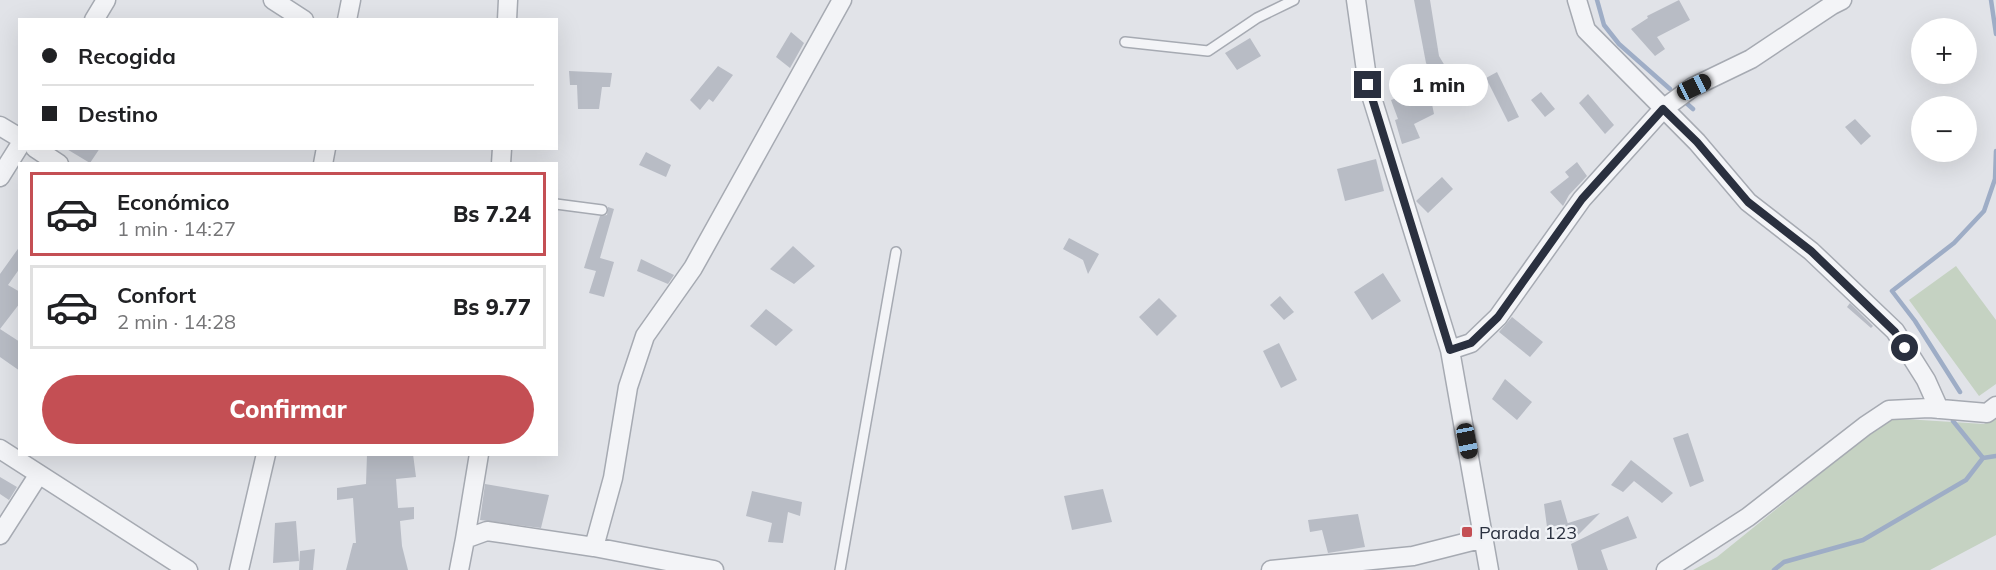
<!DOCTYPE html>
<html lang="es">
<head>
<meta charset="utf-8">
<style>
	:root { --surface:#fff; --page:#f2f2f2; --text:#202124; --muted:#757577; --line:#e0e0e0; --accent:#c44f54 }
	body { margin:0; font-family:Mulish,sans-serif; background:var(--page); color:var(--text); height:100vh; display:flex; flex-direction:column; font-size:22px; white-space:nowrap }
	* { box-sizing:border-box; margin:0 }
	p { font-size:20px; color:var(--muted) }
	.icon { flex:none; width:33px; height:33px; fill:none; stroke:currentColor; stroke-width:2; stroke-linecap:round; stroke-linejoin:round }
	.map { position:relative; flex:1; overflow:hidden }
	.panel { position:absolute; left:18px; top:162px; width:540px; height:294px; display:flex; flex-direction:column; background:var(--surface); border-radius:0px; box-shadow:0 6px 24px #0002 }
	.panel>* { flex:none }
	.hud { position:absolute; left:18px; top:18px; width:540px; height:132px; border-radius:0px; box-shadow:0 6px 24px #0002; display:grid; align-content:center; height:132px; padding:0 24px; background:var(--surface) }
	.fabs { position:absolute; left:1911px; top:18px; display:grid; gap:12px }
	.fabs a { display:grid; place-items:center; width:66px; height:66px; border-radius:50%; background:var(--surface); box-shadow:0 6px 24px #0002; font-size:30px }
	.end { position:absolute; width:27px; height:27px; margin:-14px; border:8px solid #2a303f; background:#fff; box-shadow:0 0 0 3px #fff }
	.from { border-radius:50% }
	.bubble { position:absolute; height:42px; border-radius:21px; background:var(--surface); box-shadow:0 6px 24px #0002; font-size:20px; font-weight:800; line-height:42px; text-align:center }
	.car { position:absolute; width:18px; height:36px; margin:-18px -9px; border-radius:8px; box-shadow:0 0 4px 2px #0007; background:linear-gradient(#222 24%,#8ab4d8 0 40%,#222 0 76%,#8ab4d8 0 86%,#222 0) }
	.hud b { display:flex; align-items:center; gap:21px; height:57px; font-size:22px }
	.hud b+b { border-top:2px solid var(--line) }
	.hud i { width:15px; height:15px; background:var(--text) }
	ul { padding:10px 0 0; list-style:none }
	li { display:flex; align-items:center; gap:18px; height:84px; margin:0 12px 9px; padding:0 12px; border:3px solid var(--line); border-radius:0px }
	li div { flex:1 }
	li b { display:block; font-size:22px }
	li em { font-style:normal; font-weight:800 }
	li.current { border-color:var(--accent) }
	li>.icon { width:54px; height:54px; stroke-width:1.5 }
	.cta { display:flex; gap:12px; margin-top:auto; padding:12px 24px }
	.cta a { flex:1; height:69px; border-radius:36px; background:var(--accent); color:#fff; font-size:24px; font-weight:800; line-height:69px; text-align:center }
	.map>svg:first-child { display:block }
	.grass { fill:#c5d2c2 }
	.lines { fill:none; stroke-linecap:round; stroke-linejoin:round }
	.stream { stroke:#9eadc6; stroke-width:4.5 }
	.building { fill:#b8bcc5 }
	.lane-casing { stroke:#a6aab2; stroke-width:12 }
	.street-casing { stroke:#a6aab2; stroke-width:21 }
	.lane { stroke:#f3f4f7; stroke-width:9 }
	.street { stroke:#f3f4f7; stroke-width:18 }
	.route { stroke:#2a303f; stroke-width:8 }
	.poi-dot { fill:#c44f54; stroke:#f0f2f6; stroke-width:2 }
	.labels { text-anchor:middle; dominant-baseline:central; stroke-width:4.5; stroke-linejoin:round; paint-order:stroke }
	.poi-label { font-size:18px; fill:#2a303f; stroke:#f0f2f6; text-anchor:start }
</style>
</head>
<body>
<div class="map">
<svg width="1996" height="570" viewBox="0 0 1996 570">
	<rect width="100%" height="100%" fill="#e1e3e8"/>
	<!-- grass -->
	<path class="grass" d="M 1956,266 L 1996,320 L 1996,384 L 1979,396 L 1909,300 Z
		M 1996,415 L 1996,535 L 1930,570 L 1693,570 L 1717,557 L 1889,418 L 1984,424 Z"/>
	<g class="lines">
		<!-- stream -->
		<path class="stream" d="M 1597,0 L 1604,25 L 1619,44 L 1670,89
			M 1991,0 L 1996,34
			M 1684,101 L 1693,109
			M 1960,392 L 1915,321 L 1892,291 L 1954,243 L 1984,211 L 1995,179 L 1996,151
			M 1953,421 L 1983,458
			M 1774,570 L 1784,562 L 1863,540 L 1966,480 L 1983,458 L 1996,456"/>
	</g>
	<!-- building -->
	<path class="building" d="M 1414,0 L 1430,0 L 1439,56 L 1460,91 L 1432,104 L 1434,114 L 1414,124 L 1420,138 L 1402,144 L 1395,120 L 1398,119 L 1391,100 L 1405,95 L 1407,100 L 1439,86 L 1426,63 Z
		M 1679,0 L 1690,20 L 1657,37 L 1665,49 L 1655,56 L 1631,29 L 1648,18 L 1647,16 Z
		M 791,32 L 804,43 L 790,68 L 776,57 Z
		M 1250,38 L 1261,56 L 1237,70 L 1225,53 Z
		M 718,66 L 733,75 L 713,102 L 709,99 L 700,110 L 690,100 Z
		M 569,71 L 612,73 L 610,87 L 602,87 L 599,109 L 578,109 L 577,85 L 570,85 Z
		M 1497,72 L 1519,117 L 1508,122 L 1486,78 Z
		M 1541,92 L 1555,109 L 1545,117 L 1531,100 Z
		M 1588,94 L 1614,125 L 1605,134 L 1579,103 Z
		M 1855,119 L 1871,136 L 1861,145 L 1845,127 Z
		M 65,148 L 100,148 L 90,163 Z
		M 646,152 L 671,165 L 666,177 L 639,165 Z
		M 1376,159 L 1384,191 L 1345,201 L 1337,169 Z
		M 1577,162 L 1587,176 L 1569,195 L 1563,206 L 1550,192 L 1569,177 L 1565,172 Z
		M 1442,177 L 1453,189 L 1428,213 L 1416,201 Z
		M 608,207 L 614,209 L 600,258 L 614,262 L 604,297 L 589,293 L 596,271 L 584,268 L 600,216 L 607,215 Z
		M 1069,238 L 1099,254 L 1088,274 L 1083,260 L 1063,249 Z
		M 20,246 L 20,268 L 8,285 L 20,292 L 20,303 L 0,329 L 0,274 Z
		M 793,246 L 815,266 L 794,284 L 770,269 Z
		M 641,259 L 674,275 L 668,284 L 637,271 Z
		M 1383,273 L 1401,301 L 1372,320 L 1354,292 Z
		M 1280,296 L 1294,312 L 1284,320 L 1270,305 Z
		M 1159,298 L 1177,316 L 1157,336 L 1139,317 Z
		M 1850,303 L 1873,326 L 1871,328 L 1847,307 Z
		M 766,309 L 793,330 L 776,346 L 750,326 Z
		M 1512,317 L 1543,342 L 1530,357 L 1499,332 Z
		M 0,329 L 20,342 L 20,371 L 0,357 Z
		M 1279,343 L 1297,380 L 1281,388 L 1263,351 Z
		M 1505,379 L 1532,402 L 1517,420 L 1492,399 Z
		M 1688,433 L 1704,481 L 1690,487 L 1673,438 Z
		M 367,454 L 413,454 L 416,477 L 396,479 L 398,508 L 414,507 L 414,519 L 400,521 L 402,546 L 408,570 L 346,570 L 353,543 L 356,543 L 353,498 L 337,500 L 337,488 L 366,484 Z
		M 1631,460 L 1673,493 L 1662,503 L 1634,481 L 1623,492 L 1611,485 Z
		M 0,477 L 17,487 L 9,500 L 0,494 Z
		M 485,484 L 549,495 L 541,528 L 480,520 Z
		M 1103,489 L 1112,522 L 1072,530 L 1064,496 Z
		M 752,491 L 802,502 L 800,516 L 788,512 L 783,543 L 768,542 L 772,523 L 746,516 Z
		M 1561,500 L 1568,524 L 1547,527 L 1544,504 Z
		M 1600,513 L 1571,542 L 1565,524 Z
		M 1358,514 L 1365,547 L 1328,553 L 1322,530 L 1310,532 L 1308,520 Z
		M 1628,516 L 1637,538 L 1601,550 L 1608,570 L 1578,570 L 1571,544 Z
		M 296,521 L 299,561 L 273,563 L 275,523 Z
		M 315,549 L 313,570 L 299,570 L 300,551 Z"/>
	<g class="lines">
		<defs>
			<path id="lane" d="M 1125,42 L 1208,51 L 1257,18 L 1294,0
				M 556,204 L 602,210
				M 840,570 L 896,252"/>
			<path id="street" d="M 273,0 L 304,20
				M 1356,0 L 1368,85 L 1450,350 L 1489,570
				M 1577,0 L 1586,30 L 1697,142 L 1748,202 L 1811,251 L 1895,331 L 1926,380 L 1939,409
				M 94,20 L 106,0
				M 347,20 L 351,0
				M 507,20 L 508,0
				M 0,126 L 20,138
				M 35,148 L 59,164
				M 323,164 L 326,148
				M 501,164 L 502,148
				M 0,177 L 20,145
				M 1450,350 L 1471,343 L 1498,317 L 1582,199 L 1663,109 L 1693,87 L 1751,59 L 1832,5 L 1842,0
				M 0,449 L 188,570
				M 0,535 L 39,474
				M 465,539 L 479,454
				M 594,547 L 613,478 L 628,387 L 645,336 L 693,268 L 842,0
				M 239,570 L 266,454
				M 459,570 L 465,539 L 487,531 L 594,547 L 714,570
				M 1271,570 L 1413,556 L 1484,538
				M 1666,570 L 1748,517 L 1865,426 L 1889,410 L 1929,408 L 1987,413 L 1996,406"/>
		</defs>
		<!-- lane casing -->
		<use href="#lane" class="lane-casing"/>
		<!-- street casing -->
		<use href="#street" class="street-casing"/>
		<!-- lane -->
		<use href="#lane" class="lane"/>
		<!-- street -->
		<use href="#street" class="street"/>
	</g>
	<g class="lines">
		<!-- route -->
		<path class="route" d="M 1368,85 L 1450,350 L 1471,343 L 1498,317 L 1582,199 L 1663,109 L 1697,142 L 1748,202 L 1811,251 L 1895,332 L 1905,348"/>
	</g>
	<!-- markers -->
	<rect class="poi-dot" x="1461" y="526" width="12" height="12" rx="3"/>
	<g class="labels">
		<!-- poi labels -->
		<g class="poi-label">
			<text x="1479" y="532">Parada 123</text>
		</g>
	</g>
</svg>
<div class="fabs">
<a>+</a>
<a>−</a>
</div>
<i class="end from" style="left:1905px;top:348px"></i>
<i class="end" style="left:1368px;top:85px"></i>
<div class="bubble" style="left:1389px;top:64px;width:99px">1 min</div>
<i class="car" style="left:1694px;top:87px;rotate:64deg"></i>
<i class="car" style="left:1467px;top:441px;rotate:169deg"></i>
<div class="hud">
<b><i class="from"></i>Recogida</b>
<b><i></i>Destino</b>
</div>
<section class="panel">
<ul>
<li class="current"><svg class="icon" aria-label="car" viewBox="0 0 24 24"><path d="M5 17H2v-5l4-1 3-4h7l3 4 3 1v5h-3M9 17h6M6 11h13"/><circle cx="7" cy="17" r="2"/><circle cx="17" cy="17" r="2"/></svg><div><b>Económico</b><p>1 min · 14:27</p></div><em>Bs 7.24</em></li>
<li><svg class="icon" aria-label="car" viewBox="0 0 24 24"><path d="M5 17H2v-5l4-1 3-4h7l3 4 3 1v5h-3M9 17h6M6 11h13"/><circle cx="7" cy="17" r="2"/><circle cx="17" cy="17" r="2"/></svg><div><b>Confort</b><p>2 min · 14:28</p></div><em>Bs 9.77</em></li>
</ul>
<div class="cta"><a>Confirmar</a></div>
</section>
</div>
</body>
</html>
